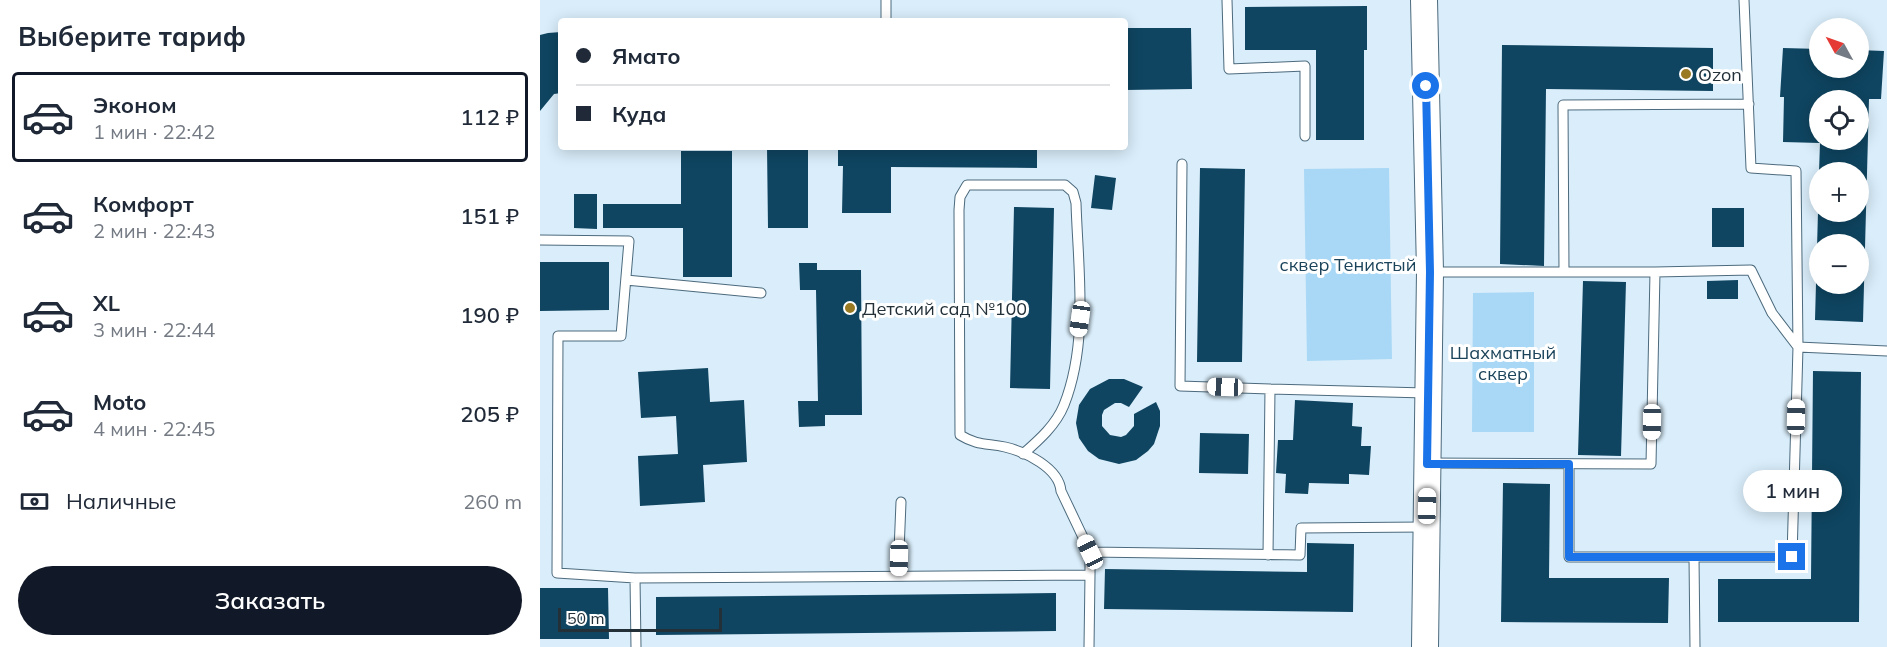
<!DOCTYPE html>
<html lang="ru">
<head>
<meta charset="utf-8">
<style>
	:root { --surface:#fff; --page:#f2f2f3; --text:#1f2937; --muted:#747a83; --line:#e0e1e3; --accent:#111827 }
	body { margin:0; font-family:Mulish,sans-serif; background:var(--page); color:var(--text); height:100vh; display:flex; flex-direction:column; font-size:22px; white-space:nowrap }
	* { box-sizing:border-box; margin:0 }
	p { font-size:20px; color:var(--muted) }
	.icon { flex:none; width:33px; height:33px; fill:none; stroke:currentColor; stroke-width:2; stroke-linecap:round; stroke-linejoin:round }
	.map { position:relative; flex:1; overflow:hidden }
	.drawer { display:flex; flex-direction:column; background:var(--surface); width:540px }
	.drawer>* { flex:none }
	.hud { position:absolute; left:18px; top:18px; width:570px; height:132px; border-radius:6px; box-shadow:0 3px 15px #0003; display:grid; align-content:center; height:132px; padding:0 18px; background:var(--surface) }
	.needle { width:39px; rotate:310deg }
	.buttons { position:absolute; left:1269px; top:18px; display:grid; gap:12px }
	.buttons a { display:grid; place-items:center; width:60px; height:60px; border-radius:50%; background:var(--surface); box-shadow:0 3px 15px #0003; font-size:30px }
	.scale { position:absolute; left:18px; bottom:15px; width:164px; box-sizing:border-box; padding-left:6px; border:3px solid #233038; border-top:0; font-size:16px; line-height:21px; white-space:nowrap; color:#233038; -webkit-text-stroke:4px #fff; paint-order:stroke }
	.end { position:absolute; width:27px; height:27px; margin:-14px; border:8px solid #1a73e8; background:#fff; box-shadow:0 0 0 3px #fff }
	.from { border-radius:50% }
	.bubble { position:absolute; height:42px; border-radius:21px; background:var(--surface); box-shadow:0 3px 15px #0003; font-size:20px; font-weight:600; line-height:42px; text-align:center }
	.car { position:absolute; width:18px; height:36px; margin:-18px -9px; border-radius:8px; box-shadow:0 0 4px 2px #0007; background:linear-gradient(#fff 24%,#345 0 40%,#fff 0 76%,#345 0 86%,#fff 0) }
	.hud b { display:flex; align-items:center; gap:21px; height:57px; font-size:22px }
	.hud b+b { border-top:2px solid var(--line) }
	.hud i { width:15px; height:15px; background:var(--text) }
	ul { padding:0; list-style:none }
	li { display:flex; align-items:center; gap:18px; height:90px; margin:0 12px 9px; padding:0 6px; border:3px solid transparent; border-radius:6px }
	li div { flex:1 }
	li b { display:block; font-size:22px }
	li em { font-style:normal; font-weight:600 }
	li.on { border-color:var(--accent) }
	li>.icon { width:54px; height:54px; stroke-width:1.5 }
	h2 { padding:0 18px; font-size:27px; line-height:72px }
	.pay { display:flex; align-items:center; gap:15px; height:66px; padding:0 18px; font-size:22px }
	.pay p { margin-inline-start:auto }
	.cta { display:flex; gap:12px; margin-top:auto; padding:12px 18px }
	.cta a { flex:1; height:69px; border-radius:36px; background:var(--accent); color:#fff; font-size:24px; font-weight:600; line-height:69px; text-align:center }
	main { display:flex; flex:1; min-height:0 }
	.map>svg:first-child { display:block }
	.green { fill:#a8d8f6 }
	.building { fill:#0f4561; fill-rule:evenodd }
	.lines { fill:none; stroke-linecap:round; stroke-linejoin:round }
	.lane-casing { stroke:#4c6a7d; stroke-width:11 }
	.secondary-casing { stroke:#4c6a7d; stroke-width:28 }
	.lane { stroke:#fff; stroke-width:9 }
	.secondary { stroke:#fff; stroke-width:26 }
	.route { stroke:#1a73e8; stroke-width:8 }
	.poi-dot { fill:#9a7923; stroke:#fff; stroke-width:2 }
	.labels { text-anchor:middle; dominant-baseline:central; stroke-width:6; stroke-linejoin:round; paint-order:stroke }
	.poi-label { font-size:18px; fill:#233038; stroke:#fff; text-anchor:start }
	.park-label { font-size:18px; fill:#1b435a; stroke:#fff }
</style>
</head>
<body>
<main>
<section class="drawer">
<h2>Выберите тариф</h2>
<ul>
<li class="on"><svg class="icon" aria-label="car" viewBox="0 0 24 24"><path d="M5 17H2v-5l4-1 3-4h7l3 4 3 1v5h-3M9 17h6M6 11h13"/><circle cx="7" cy="17" r="2"/><circle cx="17" cy="17" r="2"/></svg><div><b>Эконом</b><p>1 мин · 22:42</p></div><em>112 ₽</em></li>
<li><svg class="icon" aria-label="car" viewBox="0 0 24 24"><path d="M5 17H2v-5l4-1 3-4h7l3 4 3 1v5h-3M9 17h6M6 11h13"/><circle cx="7" cy="17" r="2"/><circle cx="17" cy="17" r="2"/></svg><div><b>Комфорт</b><p>2 мин · 22:43</p></div><em>151 ₽</em></li>
<li><svg class="icon" aria-label="car" viewBox="0 0 24 24"><path d="M5 17H2v-5l4-1 3-4h7l3 4 3 1v5h-3M9 17h6M6 11h13"/><circle cx="7" cy="17" r="2"/><circle cx="17" cy="17" r="2"/></svg><div><b>XL</b><p>3 мин · 22:44</p></div><em>190 ₽</em></li>
<li><svg class="icon" aria-label="car" viewBox="0 0 24 24"><path d="M5 17H2v-5l4-1 3-4h7l3 4 3 1v5h-3M9 17h6M6 11h13"/><circle cx="7" cy="17" r="2"/><circle cx="17" cy="17" r="2"/></svg><div><b>Moto</b><p>4 мин · 22:45</p></div><em>205 ₽</em></li>
</ul>
<div class="pay"><svg class="icon" aria-label="cash" viewBox="0 0 24 24"><path d="M3 7h18v10H3z"/><circle cx="12" cy="12" r="2"/></svg>Наличные<p>260 m</p></div>
<div class="cta"><a>Заказать</a></div>
</section>
<div class="map">
<svg width="1347" height="647" viewBox="0 0 1347 647">
	<rect width="100%" height="100%" fill="#d9edfa"/>
	<!-- green -->
	<path class="green" d="M 849,168 L 852,359 L 767,361 L 764,169 Z
		M 994,292 L 994,432 L 932,432 L 933,293 Z"/>
	<!-- building -->
	<path class="building" d="M 827,6 L 827,50 L 824,50 L 824,140 L 776,140 L 776,50 L 705,50 L 705,7 Z
		M 585,28 L 651,28 L 652,89 L 585,90 Z
		M 21,32 L 21,93 L 14,94 L 0,111 L 0,35 L 8,33 Z
		M 962,45 L 1173,48 L 1173,91 L 1006,89 L 1004,266 L 960,264 Z
		M 1243,48 L 1280,49 L 1280,68 L 1318,68 L 1318,50 L 1344,51 L 1341,99 L 1329,99 L 1323,322 L 1275,320 L 1278,212 L 1318,212 L 1318,172 L 1279,172 L 1280,143 L 1243,142 L 1244,97 L 1240,97 ZM 1280,100 L 1318,100 L 1318,140 L 1280,140 ZM 1280,244 L 1318,244 L 1318,284 L 1280,284 Z
		M 227,147 L 268,147 L 268,228 L 228,228 Z
		M 298,147 L 497,147 L 497,168 L 351,167 L 351,213 L 302,213 L 303,166 L 298,166 Z
		M 141,151 L 192,151 L 192,277 L 143,277 L 143,228 L 63,228 L 63,204 L 141,204 Z
		M 660,168 L 705,169 L 702,362 L 657,362 Z
		M 555,175 L 576,178 L 572,210 L 551,208 Z
		M 34,194 L 57,194 L 57,229 L 34,228 Z
		M 474,207 L 514,208 L 510,389 L 470,388 Z
		M 1172,208 L 1204,208 L 1204,247 L 1172,247 Z
		M 0,262 L 69,262 L 69,310 L 0,311 Z
		M 259,263 L 277,263 L 277,270 L 321,270 L 322,415 L 285,415 L 285,426 L 259,427 L 258,401 L 278,401 L 276,290 L 260,290 Z
		M 1198,280 L 1198,299 L 1167,299 L 1167,281 Z
		M 1043,281 L 1086,282 L 1081,456 L 1038,455 Z
		M 168,368 L 170,402 L 204,400 L 207,462 L 163,465 L 165,502 L 100,506 L 98,456 L 138,454 L 136,416 L 101,418 L 98,372 Z
		M 1273,371 L 1321,372 L 1319,622 L 1178,622 L 1178,579 L 1271,579 Z
		M 569,379 L 584,379 L 603,387 L 589,407 L 581,403 L 575,403 L 564,410 L 562,415 L 562,426 L 570,435 L 581,437 L 586,435 L 594,426 L 594,414 L 616,402 L 620,411 L 620,426 L 614,444 L 608,451 L 596,460 L 579,464 L 559,459 L 548,451 L 539,438 L 536,423 L 539,405 L 550,389 Z
		M 755,400 L 813,403 L 812,426 L 822,427 L 821,446 L 831,446 L 829,475 L 809,474 L 809,484 L 769,483 L 768,494 L 745,493 L 746,474 L 736,473 L 738,440 L 753,440 Z
		M 660,433 L 709,434 L 708,474 L 659,473 Z
		M 963,483 L 1010,484 L 1009,578 L 1129,578 L 1128,623 L 961,622 Z
		M 767,543 L 814,544 L 813,612 L 564,609 L 565,569 L 767,572 Z
		M 0,588 L 68,588 L 69,639 L 0,639 Z
		M 516,593 L 516,631 L 116,635 L 116,597 Z"/>
	<g class="lines">
		<defs>
			<path id="lane" d="M 687,0 L 689,69 L 765,66 L 765,136
				M 1204,0 L 1211,168 L 1256,171 L 1258,347 L 1347,351
				M 346,21 L 346,0
				M 642,164 L 640,386 L 730,389
				M 0,240 L 89,241 L 81,336 L 18,336 L 17,573 L 95,578 L 550,575 L 550,552 L 521,491 C 519,468 486,452 465,447 C 447,443 438,446 420,435 L 419,210 L 420,197 L 427,185 L 525,185 L 533,192 L 536,203 C 538,269 549,342 524,405 C 516,425 499,440 483,454
				M 1024,272 L 1023,105 L 1209,104
				M 86,280 L 221,293
				M 888,463 L 1111,464 L 1115,272 L 893,272
				M 1029,464 L 1029,557 L 1252,557 L 1258,347 L 1232,313 L 1211,270 L 1115,272
				M 550,552 L 760,555 L 761,528 L 884,527
				M 728,555 L 730,389 L 886,393
				M 1154,557 L 1155,647
				M 358,576 L 361,502
				M 95,578 L 96,647
				M 549,647 L 550,575"/>
			<path id="secondary" d="M 884,0 L 890,272 L 885,647"/>
		</defs>
		<!-- lane casing -->
		<use href="#lane" class="lane-casing"/>
		<!-- secondary casing -->
		<use href="#secondary" class="secondary-casing"/>
		<!-- lane -->
		<use href="#lane" class="lane"/>
		<!-- secondary -->
		<use href="#secondary" class="secondary"/>
	</g>
	<g class="lines">
		<!-- route -->
		<path class="route" d="M 886,86 L 890,272 L 887,464 L 1029,464 L 1029,557 L 1252,557"/>
	</g>
	<!-- markers -->
	<g class="poi-dot">
		<circle cx="1146" cy="74" r="6"/>
		<circle cx="310" cy="308" r="6"/>
	</g>
	<g class="labels">
		<!-- poi labels -->
		<g class="poi-label">
			<text x="1158" y="74">Ozon</text>
			<text x="322" y="308">Детский сад №100</text>
		</g>
		<!-- park labels -->
		<g class="park-label">
			<text x="808" y="264">сквер Тенистый</text>
			<text x="963" y="352">Шахматный<tspan x="963" dy="21">сквер</tspan></text>
		</g>
	</g>
</svg>
<div class="buttons">
<a><svg class="needle" viewBox="-14 -14 28 28"><path d="M0-13l5 13h-10z" fill="#e53935"/><path d="M0 13l5-13h-10z" fill="#747a83"/></svg></a>
<a><svg class="icon" aria-label="locate" viewBox="0 0 24 24"><circle cx="12" cy="12" r="6"/><path d="M12 2v4M12 18v4M2 12h4M18 12h4"/></svg></a>
<a>+</a>
<a>−</a>
</div>
<div class="scale">50 m</div>
<i class="end from" style="left:886px;top:86px"></i>
<i class="end" style="left:1252px;top:557px"></i>
<div class="bubble" style="left:1203px;top:470px;width:99px">1 мин</div>
<i class="car" style="left:540px;top:319px;rotate:188deg"></i>
<i class="car" style="left:685px;top:387px;rotate:272deg"></i>
<i class="car" style="left:1256px;top:417px;rotate:1deg"></i>
<i class="car" style="left:1112px;top:422px;rotate:181deg"></i>
<i class="car" style="left:887px;top:506px;rotate:1deg"></i>
<i class="car" style="left:550px;top:552px;rotate:335deg"></i>
<i class="car" style="left:359px;top:558px;rotate:181deg"></i>
<div class="hud">
<b><i class="from"></i>Ямато</b>
<b><i></i>Куда</b>
</div>
</div>
</main>
</body>
</html>
